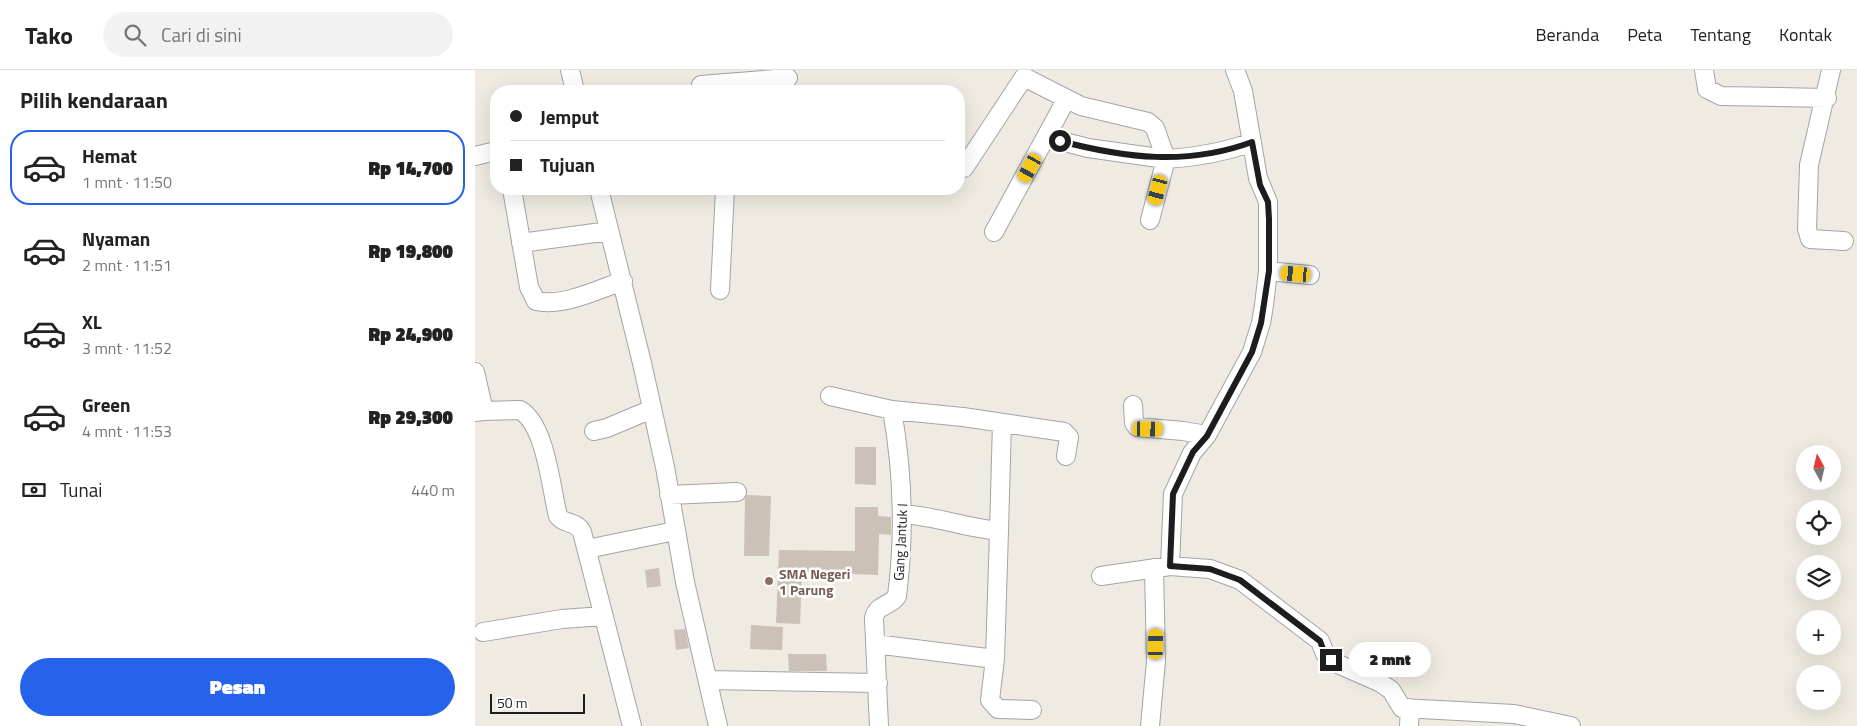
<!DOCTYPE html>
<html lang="id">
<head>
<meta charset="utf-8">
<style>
	:root { --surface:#fff; --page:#f2f2f2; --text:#222; --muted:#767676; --line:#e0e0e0; --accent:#2563eb }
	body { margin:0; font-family:"Titillium Web",sans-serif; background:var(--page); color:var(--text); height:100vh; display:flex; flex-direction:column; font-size:19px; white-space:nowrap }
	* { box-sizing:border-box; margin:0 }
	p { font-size:16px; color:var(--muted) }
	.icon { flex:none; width:28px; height:28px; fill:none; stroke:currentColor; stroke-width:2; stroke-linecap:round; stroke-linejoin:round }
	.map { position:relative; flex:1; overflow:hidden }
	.details { display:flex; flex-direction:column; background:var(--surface); width:475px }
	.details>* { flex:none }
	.banner { position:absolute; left:15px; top:15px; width:475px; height:110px; border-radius:20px; box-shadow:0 5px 20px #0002; display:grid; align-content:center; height:110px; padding:0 20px; background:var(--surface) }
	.needle { width:32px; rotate:352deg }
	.controls { position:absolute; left:1321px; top:375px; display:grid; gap:10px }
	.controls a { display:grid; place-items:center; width:45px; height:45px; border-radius:50%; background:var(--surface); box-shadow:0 5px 20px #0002; font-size:25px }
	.scale { position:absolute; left:15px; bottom:12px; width:95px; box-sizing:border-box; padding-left:5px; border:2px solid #1d1d1d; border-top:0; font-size:14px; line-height:18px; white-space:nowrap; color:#1d1d1d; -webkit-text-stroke:4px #fff; paint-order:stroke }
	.end { position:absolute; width:22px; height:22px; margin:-11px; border:6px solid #1d1d1d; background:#fff; box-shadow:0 0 0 2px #fff }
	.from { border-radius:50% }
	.bubble { position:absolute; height:35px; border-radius:18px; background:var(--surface); box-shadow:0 5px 20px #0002; font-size:16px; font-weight:800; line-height:35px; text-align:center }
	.car { position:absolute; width:15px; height:30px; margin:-15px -8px; border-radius:6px; box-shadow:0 0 4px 1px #0007; background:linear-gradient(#f5c518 24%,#345 0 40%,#f5c518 0 76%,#345 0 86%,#f5c518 0) }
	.banner b { display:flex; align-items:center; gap:18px; height:48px; font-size:19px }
	.banner b+b { border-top:1px solid var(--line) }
	.banner i { width:12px; height:12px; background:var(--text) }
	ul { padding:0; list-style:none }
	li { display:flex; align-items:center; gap:15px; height:75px; margin:0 10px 8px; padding:0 10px; border:2px solid transparent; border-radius:20px }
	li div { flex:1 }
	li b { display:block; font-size:19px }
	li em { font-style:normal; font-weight:800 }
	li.on { border-color:var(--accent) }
	li>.icon { width:45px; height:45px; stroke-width:1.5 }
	h2 { padding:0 20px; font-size:22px; line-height:60px }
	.pay { display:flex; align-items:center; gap:12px; height:55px; padding:0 20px; font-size:19px }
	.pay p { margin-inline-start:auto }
	.primary-button { display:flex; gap:10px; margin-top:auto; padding:10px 20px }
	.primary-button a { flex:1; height:58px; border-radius:30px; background:var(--accent); color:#fff; font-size:20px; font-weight:800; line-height:58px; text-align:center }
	header { display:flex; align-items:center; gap:30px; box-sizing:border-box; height:70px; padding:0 25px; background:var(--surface); border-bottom:1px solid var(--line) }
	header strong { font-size:24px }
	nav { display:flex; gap:28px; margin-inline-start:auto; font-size:18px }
	.search { width:350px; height:45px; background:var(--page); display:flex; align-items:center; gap:12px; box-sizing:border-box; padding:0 18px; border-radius:28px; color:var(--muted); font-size:19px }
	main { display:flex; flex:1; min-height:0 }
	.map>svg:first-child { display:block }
	.building { fill:#cbc1b7 }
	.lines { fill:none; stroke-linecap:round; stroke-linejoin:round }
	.minor-casing { stroke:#a4a4a4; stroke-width:20 }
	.minor { stroke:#fff; stroke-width:18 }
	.route { stroke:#1d1d1d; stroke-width:6 }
	.education-dot { fill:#8d6e63; stroke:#fff; stroke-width:2 }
	.labels { text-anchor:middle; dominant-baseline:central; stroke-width:5; stroke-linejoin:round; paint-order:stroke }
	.street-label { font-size:14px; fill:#1d1d1d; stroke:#fff }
	.education-label { font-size:14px; font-weight:bold; fill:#785e54; stroke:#fff; text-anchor:start }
</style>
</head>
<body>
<header>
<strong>Tako</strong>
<div class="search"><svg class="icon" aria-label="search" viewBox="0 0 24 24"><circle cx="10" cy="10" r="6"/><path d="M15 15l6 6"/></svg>Cari di sini</div>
<nav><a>Beranda</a><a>Peta</a><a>Tentang</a><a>Kontak</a></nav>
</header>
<main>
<section class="details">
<h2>Pilih kendaraan</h2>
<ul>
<li class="on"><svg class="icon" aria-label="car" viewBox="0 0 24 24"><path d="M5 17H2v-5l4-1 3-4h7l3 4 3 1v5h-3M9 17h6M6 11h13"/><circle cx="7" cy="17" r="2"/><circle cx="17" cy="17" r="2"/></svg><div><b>Hemat</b><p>1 mnt · 11:50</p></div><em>Rp 14,700</em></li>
<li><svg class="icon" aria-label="car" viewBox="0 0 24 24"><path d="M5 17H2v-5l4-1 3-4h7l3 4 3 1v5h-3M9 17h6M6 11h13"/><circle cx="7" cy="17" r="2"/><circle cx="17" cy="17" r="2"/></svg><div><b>Nyaman</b><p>2 mnt · 11:51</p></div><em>Rp 19,800</em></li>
<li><svg class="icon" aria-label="car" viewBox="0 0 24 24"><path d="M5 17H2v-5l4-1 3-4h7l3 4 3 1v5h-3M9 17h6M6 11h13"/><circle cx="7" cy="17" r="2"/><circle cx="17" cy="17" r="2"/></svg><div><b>XL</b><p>3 mnt · 11:52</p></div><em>Rp 24,900</em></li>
<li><svg class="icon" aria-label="car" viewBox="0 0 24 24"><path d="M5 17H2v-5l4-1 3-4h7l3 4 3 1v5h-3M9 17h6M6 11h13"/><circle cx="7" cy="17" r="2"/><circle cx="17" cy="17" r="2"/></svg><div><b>Green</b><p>4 mnt · 11:53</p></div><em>Rp 29,300</em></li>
</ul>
<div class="pay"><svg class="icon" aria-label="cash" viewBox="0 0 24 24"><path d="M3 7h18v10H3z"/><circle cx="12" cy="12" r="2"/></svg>Tunai<p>440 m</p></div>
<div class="primary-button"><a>Pesan</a></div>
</section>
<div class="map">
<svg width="1382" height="656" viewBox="0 0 1382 656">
	<rect width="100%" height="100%" fill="#efebe2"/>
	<!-- building -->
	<path class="building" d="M 380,377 L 401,377 L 401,415 L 380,414 Z
		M 272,425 L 296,426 L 294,486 L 269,486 L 270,429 Z
		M 380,437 L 403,437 L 403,446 L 416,447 L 416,465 L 404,464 L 403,505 L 327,502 L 325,554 L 301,553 L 304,480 L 380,481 Z
		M 184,498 L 186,516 L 172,518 L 170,500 Z
		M 276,555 L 308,557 L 307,580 L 275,579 Z
		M 210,559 L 214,578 L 201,580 L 199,560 Z
		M 313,584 L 351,584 L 352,601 L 314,601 Z"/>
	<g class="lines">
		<defs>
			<path id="minor" d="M 95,0 L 100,21
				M 1229,0 L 1232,19 L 1246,26 L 1352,28
				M 1356,0 L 1334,95 L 1332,159 L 1335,169 L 1369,171
				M 226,15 L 313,8
				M 571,67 L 613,78 L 691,89 L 675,150
				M 0,86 L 21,81
				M 489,98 L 549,7 L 606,36 L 673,52 L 680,58 L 691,89 C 721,87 748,83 777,72
				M 37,119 L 54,217 L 61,231 C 88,237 122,220 148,211
				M 124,119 L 167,293 L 190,397 L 210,512 L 243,656
				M 519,162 L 591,30
				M 46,173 L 134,161
				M 793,201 L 835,205
				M 245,220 L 250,119
				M 0,302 L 9,341 L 0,342
				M 355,326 L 417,340 C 428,402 430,463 422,526 C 416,536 402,534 399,548 L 404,656
				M 658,335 L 659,353 L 662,357 L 708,361 L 732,365
				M 417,340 L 488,347 L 589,362 L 594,367 L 591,386
				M 9,341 L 45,340 C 71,355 76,419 83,446 C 89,455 101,450 107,462 L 157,656
				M 119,361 L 132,358 L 177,339
				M 194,425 L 262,422
				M 427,444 C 461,446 491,458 524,461 L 527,353
				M 524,461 L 520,589 L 515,630 L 523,639 L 557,640
				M 112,479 L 200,461
				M 695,496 L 698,424 L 717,383 L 732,365 L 777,282 L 786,253 L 789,235 L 793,201 L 793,132 L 783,108 L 768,21 L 760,0
				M 626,506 L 695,496 L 735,499 L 765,510 L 845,571 L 850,584 L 856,591 L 904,612 L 916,620 L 927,638 L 1039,644 L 1096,656
				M 8,562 L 87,549 L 128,546
				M 400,574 L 520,589
				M 233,610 L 403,613
				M 675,656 L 681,591 L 679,498
				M 934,656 L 935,638"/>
		</defs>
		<!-- minor casing -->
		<use href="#minor" class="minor-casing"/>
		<!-- minor -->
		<use href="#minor" class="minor"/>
	</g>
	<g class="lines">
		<!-- route -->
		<path class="route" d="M 585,71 C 650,88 712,96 777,72 L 785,115 L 793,132 L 794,149 L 794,201 L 786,253 L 777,282 L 732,366 L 718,382 L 698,424 L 695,496 L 735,499 L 765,510 L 845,571 L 850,584 L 856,590"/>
	</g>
	<!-- markers -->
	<circle class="education-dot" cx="294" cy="511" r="5"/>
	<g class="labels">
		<!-- street labels -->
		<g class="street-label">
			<text transform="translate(425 472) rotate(-87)">Gang Jantuk I</text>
		</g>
		<!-- education labels -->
		<g class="education-label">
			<text x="304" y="503">SMA Negeri<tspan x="304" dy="16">1 Parung</tspan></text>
		</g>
	</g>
</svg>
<div class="controls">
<a><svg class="needle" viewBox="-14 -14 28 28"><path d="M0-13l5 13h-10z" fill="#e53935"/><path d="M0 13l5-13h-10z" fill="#767676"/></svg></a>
<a><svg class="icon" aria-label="locate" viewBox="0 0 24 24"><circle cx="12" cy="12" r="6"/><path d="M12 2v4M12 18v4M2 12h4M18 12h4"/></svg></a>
<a><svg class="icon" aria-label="layers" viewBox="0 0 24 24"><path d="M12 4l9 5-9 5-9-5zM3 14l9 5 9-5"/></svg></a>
<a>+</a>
<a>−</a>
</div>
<div class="scale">50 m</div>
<i class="end from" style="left:585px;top:71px"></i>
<i class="end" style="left:856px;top:590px"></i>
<div class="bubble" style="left:874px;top:572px;width:82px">2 mnt</div>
<i class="car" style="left:555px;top:98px;rotate:209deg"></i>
<i class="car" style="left:683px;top:120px;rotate:195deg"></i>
<i class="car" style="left:821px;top:204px;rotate:275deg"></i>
<i class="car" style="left:673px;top:359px;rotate:91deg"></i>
<i class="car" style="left:681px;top:574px;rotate:1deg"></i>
<div class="banner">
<b><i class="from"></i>Jemput</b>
<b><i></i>Tujuan</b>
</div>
</div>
</main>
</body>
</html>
